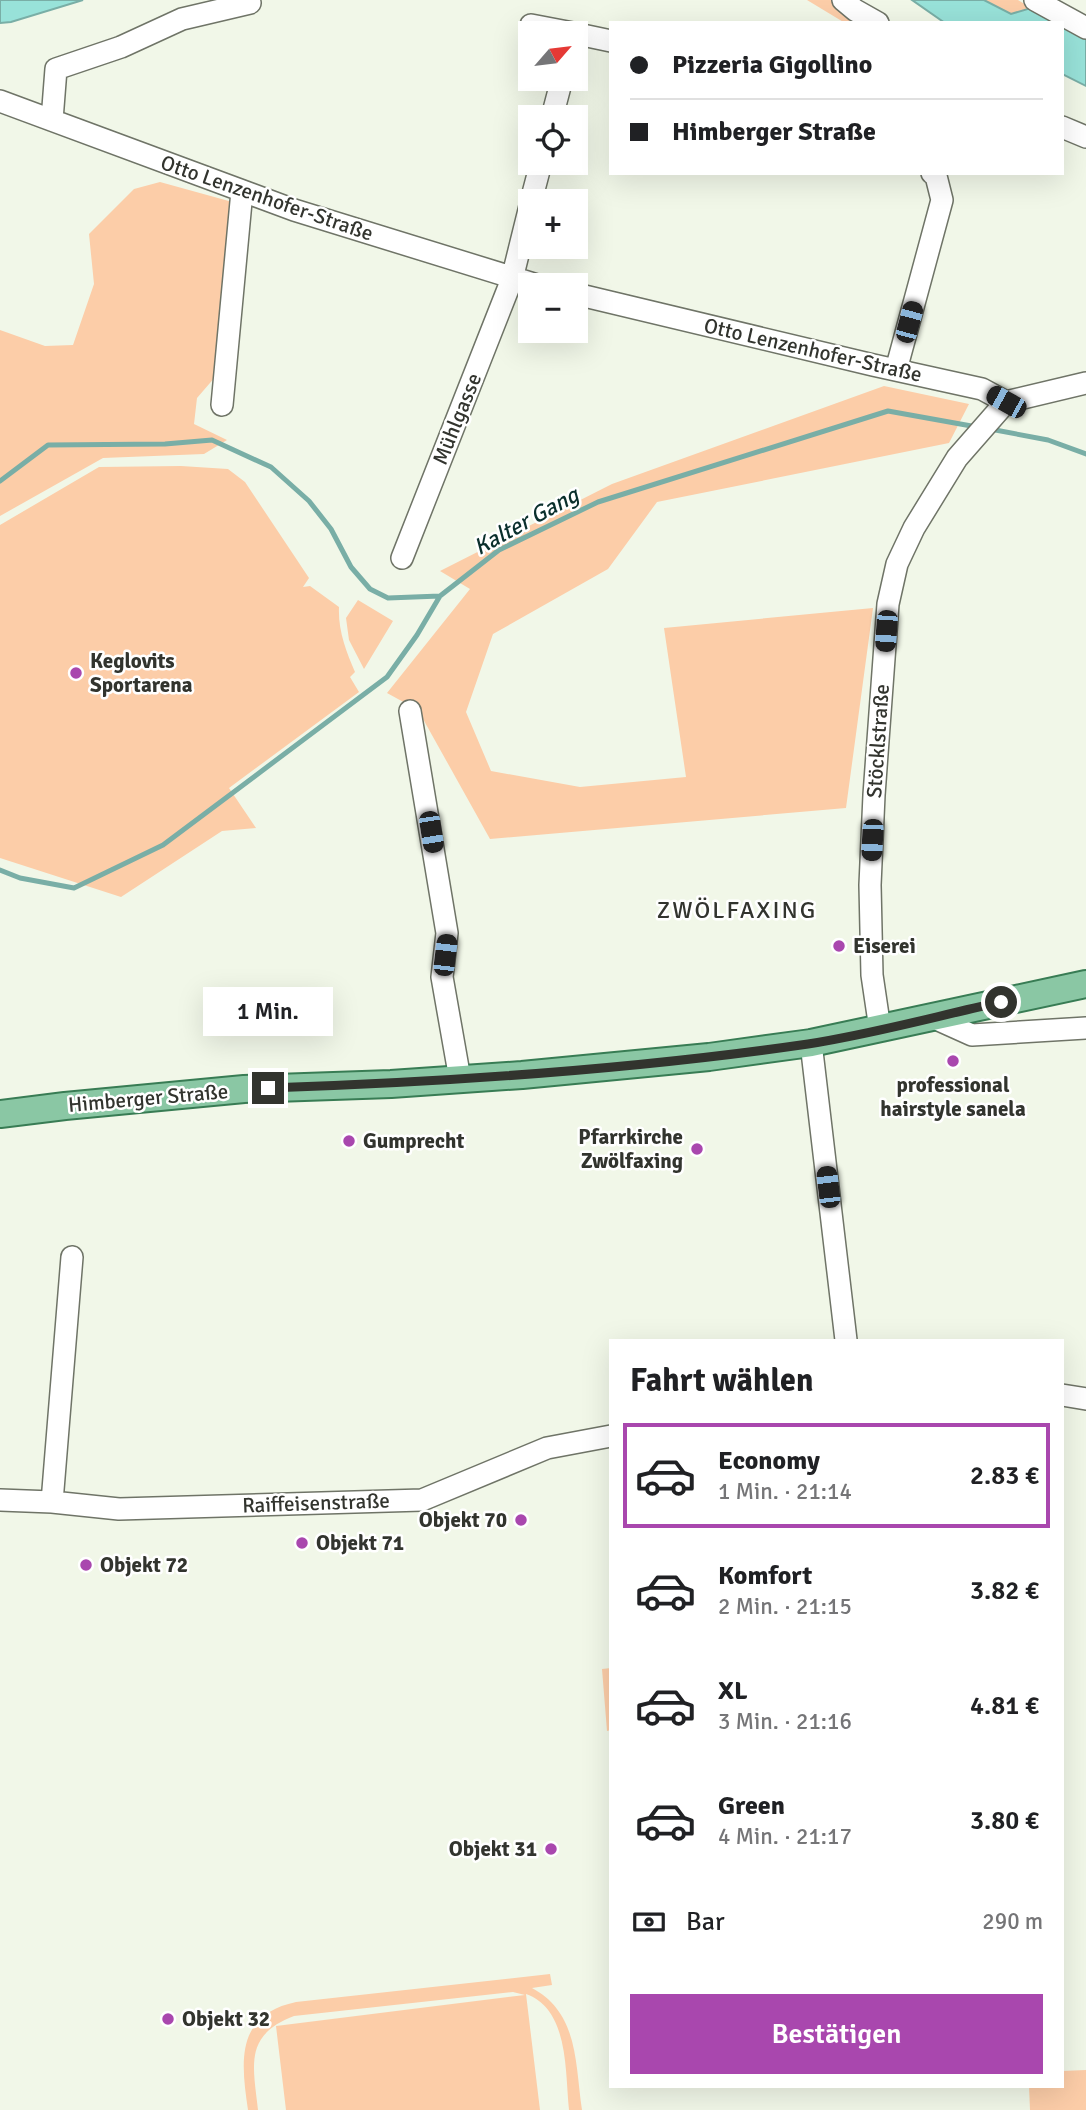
<!DOCTYPE html>
<html lang="de">
<head>
<meta charset="utf-8">
<style>
	:root { --surface:#fff; --page:#f6f6f6; --text:#202124; --muted:#757577; --line:#e0e0e0; --accent:#a947ae }
	body { margin:0; font-family:Signika,sans-serif; background:var(--page); color:var(--text); height:100vh; display:flex; flex-direction:column; font-size:26px; white-space:nowrap }
	* { box-sizing:border-box; margin:0 }
	p { font-size:23px; color:var(--muted) }
	.icon { flex:none; width:38px; height:38px; fill:none; stroke:currentColor; stroke-width:2; stroke-linecap:round; stroke-linejoin:round }
	.map { position:relative; flex:1; overflow:hidden }
	.side { position:absolute; left:609px; top:1339px; width:455px; height:749px; display:flex; flex-direction:column; background:var(--surface); border-radius:0px; box-shadow:0 7px 28px #0002 }
	.side>* { flex:none }
	.top-card { position:absolute; left:609px; top:21px; width:455px; height:154px; border-radius:0px; box-shadow:0 7px 28px #0002; display:grid; align-content:center; height:154px; padding:0 21px; background:var(--surface) }
	.needle { width:46px; rotate:62deg }
	.controls { position:absolute; left:518px; top:21px; display:grid; gap:14px }
	.controls a { display:grid; place-items:center; width:70px; height:70px; border-radius:0px; background:var(--surface); box-shadow:0 7px 28px #0002; font-size:35px }
	.end { position:absolute; width:32px; height:32px; margin:-16px; border:9px solid #32342e; background:#fff; box-shadow:0 0 0 4px #fff }
	.from { border-radius:50% }
	.bubble { position:absolute; height:49px; border-radius:0px; background:var(--surface); box-shadow:0 7px 28px #0002; font-size:23px; font-weight:600; line-height:49px; text-align:center }
	.car { position:absolute; width:21px; height:42px; margin:-21px -10px; border-radius:9px; box-shadow:0 0 5px 2px #0007; background:linear-gradient(#222 24%,#8ab4d8 0 40%,#222 0 76%,#8ab4d8 0 86%,#222 0) }
	.top-card b { display:flex; align-items:center; gap:24px; height:66px; font-size:26px }
	.top-card b+b { border-top:2px solid var(--line) }
	.top-card i { width:18px; height:18px; background:var(--text) }
	ul { padding:0; list-style:none }
	li { display:flex; align-items:center; gap:21px; height:105px; margin:0 14px 10px; padding:0 7px; border:4px solid transparent; border-radius:0px }
	li div { flex:1 }
	li b { display:block; font-size:26px }
	li em { font-style:normal; font-weight:600 }
	li.on { border-color:var(--accent) }
	li>.icon { width:63px; height:63px; stroke-width:1.5 }
	h2 { padding:0 21px; font-size:32px; line-height:84px }
	.pay { display:flex; align-items:center; gap:18px; height:77px; padding:0 21px; font-size:26px }
	.pay p { margin-inline-start:auto }
	.action { display:flex; gap:14px; margin-top:auto; padding:14px 21px }
	.action a { flex:1; height:80px; border-radius:0px; background:var(--accent); color:#fff; font-size:28px; font-weight:600; line-height:80px; text-align:center }
	.map>svg:first-child { display:block }
	.green { fill:#fccda8 }
	.water { fill:#98e2d9; stroke:#79aea6; stroke-width:2 }
	.lines { fill:none; stroke-linecap:round; stroke-linejoin:round }
	.stream { stroke:#79aea6; stroke-width:5 }
	.minor-casing { stroke:#6f7467; stroke-width:24 }
	.major-casing { stroke:#387c54; stroke-width:30 }
	.minor { stroke:#fff; stroke-width:21 }
	.major { stroke:#8ac7a4; stroke-width:26 }
	.route { stroke:#32342e; stroke-width:9 }
	.poi-dot { fill:#a947ae; stroke:#fff; stroke-width:2.5 }
	.labels { text-anchor:middle; dominant-baseline:central; stroke-width:5; stroke-linejoin:round; paint-order:stroke }
	.street-label { font-size:21px; fill:#32342e; stroke:#fff }
	.poi-label { font-size:21px; font-weight:bold; fill:#32342e; stroke:#fff; text-anchor:start }
	.water-label { font-size:23px; font-style:italic; fill:#0a2f2c; stroke:#fff }
	.quarter-label { font-size:24px; letter-spacing:2px; fill:#32342e; stroke:#fff }
</style>
</head>
<body>
<div class="map">
<svg width="1086" height="2110" viewBox="0 0 1086 2110">
	<rect width="100%" height="100%" fill="#f1f7e8"/>
	<!-- green -->
	<path class="green" d="M 807,0 L 838,0 L 872,23 L 845,23 Z
		M 984,0 L 1018,0 L 1031,8 L 1011,14 Z
		M 160,182 L 236,203 L 216,376 L 197,398 L 194,424 L 227,440 L 204,454 L 103,458 L 0,516 L 0,330 L 45,346 L 73,345 L 94,284 L 89,234 L 134,189 Z
		M 884,386 L 969,404 L 949,443 L 657,502 L 608,569 L 493,634 L 466,712 L 491,771 L 580,787 L 686,777 L 664,628 L 873,608 L 846,808 L 490,839 L 418,710 L 387,693 L 470,589 L 440,571 L 612,484 Z
		M 181,466 L 228,469 L 245,482 L 309,578 L 303,587 L 310,586 L 339,607 C 338,631 346,651 355,672 L 350,677 L 359,692 L 229,788 L 256,828 L 222,831 L 121,897 L 0,858 L 0,525 L 99,467 Z
		M 358,600 L 393,621 L 364,669 L 349,640 L 346,618 Z
		M 611,1668 L 611,1730 L 607,1731 L 602,1669 Z
		M 550,1974 L 552,1985 L 532,1988 C 579,2013 575,2064 582,2110 L 569,2110 C 565,2071 569,2009 526,1994 L 540,2110 L 286,2110 L 276,2026 L 525,1995 L 513,1992 L 294,2016 C 244,2035 253,2065 258,2110 L 248,2110 C 241,2062 235,2015 296,2002 Z
		M 1086,2070 L 1086,2110 L 1030,2110 L 1029,2086 L 1062,2086 L 1062,2071 Z"/>
	<!-- water -->
	<path class="water" d="M 0,0 L 83,0 L 11,22 L 0,23 Z
		M 912,0 L 984,0 L 1011,14 L 1031,8 L 1058,23 L 945,23 Z
		M 1062,25 L 1086,38 L 1086,86 L 1062,74 Z"/>
	<g class="lines">
		<!-- stream -->
		<path class="stream" d="M 990,429 L 1048,440 L 1086,454
			M 0,481 L 48,445 L 165,444 L 212,440 L 271,467 L 309,501 L 331,529 L 351,567 L 370,589 L 388,598 L 440,596
			M 0,870 L 20,878 L 74,888 L 163,845 L 387,677 L 417,635 L 440,596 L 499,550 L 598,502 L 888,411 L 977,427"/>
		<defs>
			<path id="minor" d="M 843,0 L 855,10 L 878,23
				M 1035,0 L 1086,28
				M 531,25 L 573,33
				M 573,33 L 611,41
				M 0,101 L 294,210 L 537,285
				M 552,117 L 562,79
				M 52,120 L 56,69 L 121,47 L 182,19 L 250,3
				M 1062,127 L 1086,137
				M 531,201 L 541,163
				M 576,294 L 873,365 L 982,389 L 1006,402
				M 896,370 L 942,200 L 936,176 L 932,173
				M 222,405 L 242,191
				M 402,558 L 512,279 L 530,206
				M 410,711 L 447,933 L 442,977 L 460,1079
				M 932,1017 L 972,1035 L 1086,1028
				M 880,1029 L 872,975 L 870,885 L 874,795 L 888,604 L 897,564 L 914,528 L 957,458 L 1006,402 L 1086,383
				M 811,1043 L 846,1340
				M 1062,1395 L 1086,1399
				M 0,1500 L 52,1502 L 119,1509 L 422,1500 L 547,1448 L 611,1436
				M 52,1502 L 72,1257"/>
			<path id="major" d="M 0,1114 L 65,1106 L 244,1089 L 391,1084 L 522,1075 L 709,1057 L 811,1043 L 1086,984"/>
		</defs>
		<!-- minor casing -->
		<use href="#minor" class="minor-casing"/>
		<!-- major casing -->
		<use href="#major" class="major-casing"/>
		<!-- minor -->
		<use href="#minor" class="minor"/>
		<!-- major -->
		<use href="#major" class="major"/>
	</g>
	<g class="lines">
		<!-- route -->
		<path class="route" d="M 268,1088 C 449,1082 629,1070 808,1044 C 873,1034 937,1016 1001,1002"/>
	</g>
	<!-- markers -->
	<g class="poi-dot">
		<circle cx="76" cy="673" r="7"/>
		<circle cx="839" cy="946" r="7"/>
		<circle cx="953" cy="1061" r="7"/>
		<circle cx="349" cy="1141" r="7"/>
		<circle cx="697" cy="1149" r="7"/>
		<circle cx="521" cy="1520" r="7"/>
		<circle cx="302" cy="1543" r="7"/>
		<circle cx="86" cy="1565" r="7"/>
		<circle cx="551" cy="1849" r="7"/>
		<circle cx="168" cy="2019" r="7"/>
	</g>
	<g class="labels">
		<!-- street labels -->
		<g class="street-label">
			<text transform="translate(267 198) rotate(19)">Otto Lenzenhofer-Straße</text>
			<text transform="translate(813 350) rotate(13)">Otto Lenzenhofer-Straße</text>
			<text transform="translate(457 419) rotate(-68)">Mühlgasse</text>
			<text transform="translate(878 741) rotate(-86)">Stöcklstraße</text>
			<text transform="translate(148 1098) rotate(-5)">Himberger Straße</text>
			<text transform="translate(316 1503) rotate(-2)">Raiffeisenstraße</text>
		</g>
		<!-- poi labels -->
		<g class="poi-label">
			<text x="90" y="661">Keglovits<tspan x="90" dy="24">Sportarena</tspan></text>
			<text x="853" y="946">Eiserei</text>
			<text x="953" y="1085" text-anchor="middle">professional<tspan x="953" dy="24">hairstyle sanela</tspan></text>
			<text x="683" y="1137" text-anchor="end">Pfarrkirche<tspan x="683" dy="24">Zwölfaxing</tspan></text>
			<text x="363" y="1141">Gumprecht</text>
			<text x="507" y="1520" text-anchor="end">Objekt 70</text>
			<text x="316" y="1543">Objekt 71</text>
			<text x="100" y="1565">Objekt 72</text>
			<text x="537" y="1849" text-anchor="end">Objekt 31</text>
			<text x="182" y="2019">Objekt 32</text>
		</g>
		<!-- water labels -->
		<g class="water-label">
			<text transform="translate(526 521) rotate(-29)">Kalter Gang</text>
		</g>
		<!-- quarter labels -->
		<g class="quarter-label">
			<text x="737" y="910">ZWÖLFAXING</text>
		</g>
	</g>
</svg>
<div class="controls">
<a><svg class="needle" viewBox="-14 -14 28 28"><path d="M0-13l5 13h-10z" fill="#e53935"/><path d="M0 13l5-13h-10z" fill="#757577"/></svg></a>
<a><svg class="icon" aria-label="locate" viewBox="0 0 24 24"><circle cx="12" cy="12" r="6"/><path d="M12 2v4M12 18v4M2 12h4M18 12h4"/></svg></a>
<a>+</a>
<a>−</a>
</div>
<i class="end from" style="left:1001px;top:1002px"></i>
<i class="end" style="left:268px;top:1088px"></i>
<div class="bubble" style="left:203px;top:987px;width:130px">1 Min.</div>
<i class="car" style="left:909px;top:322px;rotate:15deg"></i>
<i class="car" style="left:1006px;top:402px;rotate:299deg"></i>
<i class="car" style="left:886px;top:631px;rotate:184deg"></i>
<i class="car" style="left:431px;top:832px;rotate:171deg"></i>
<i class="car" style="left:872px;top:840px;rotate:183deg"></i>
<i class="car" style="left:445px;top:955px;rotate:7deg"></i>
<i class="car" style="left:828px;top:1187px;rotate:353deg"></i>
<div class="top-card">
<b><i class="from"></i>Pizzeria Gigollino</b>
<b><i></i>Himberger Straße</b>
</div>
<section class="side">
<h2>Fahrt wählen</h2>
<ul>
<li class="on"><svg class="icon" aria-label="car" viewBox="0 0 24 24"><path d="M5 17H2v-5l4-1 3-4h7l3 4 3 1v5h-3M9 17h6M6 11h13"/><circle cx="7" cy="17" r="2"/><circle cx="17" cy="17" r="2"/></svg><div><b>Economy</b><p>1 Min. · 21:14</p></div><em>2.83 €</em></li>
<li><svg class="icon" aria-label="car" viewBox="0 0 24 24"><path d="M5 17H2v-5l4-1 3-4h7l3 4 3 1v5h-3M9 17h6M6 11h13"/><circle cx="7" cy="17" r="2"/><circle cx="17" cy="17" r="2"/></svg><div><b>Komfort</b><p>2 Min. · 21:15</p></div><em>3.82 €</em></li>
<li><svg class="icon" aria-label="car" viewBox="0 0 24 24"><path d="M5 17H2v-5l4-1 3-4h7l3 4 3 1v5h-3M9 17h6M6 11h13"/><circle cx="7" cy="17" r="2"/><circle cx="17" cy="17" r="2"/></svg><div><b>XL</b><p>3 Min. · 21:16</p></div><em>4.81 €</em></li>
<li><svg class="icon" aria-label="car" viewBox="0 0 24 24"><path d="M5 17H2v-5l4-1 3-4h7l3 4 3 1v5h-3M9 17h6M6 11h13"/><circle cx="7" cy="17" r="2"/><circle cx="17" cy="17" r="2"/></svg><div><b>Green</b><p>4 Min. · 21:17</p></div><em>3.80 €</em></li>
</ul>
<div class="pay"><svg class="icon" aria-label="cash" viewBox="0 0 24 24"><path d="M3 7h18v10H3z"/><circle cx="12" cy="12" r="2"/></svg>Bar<p>290 m</p></div>
<div class="action"><a>Bestätigen</a></div>
</section>
</div>
</body>
</html>
